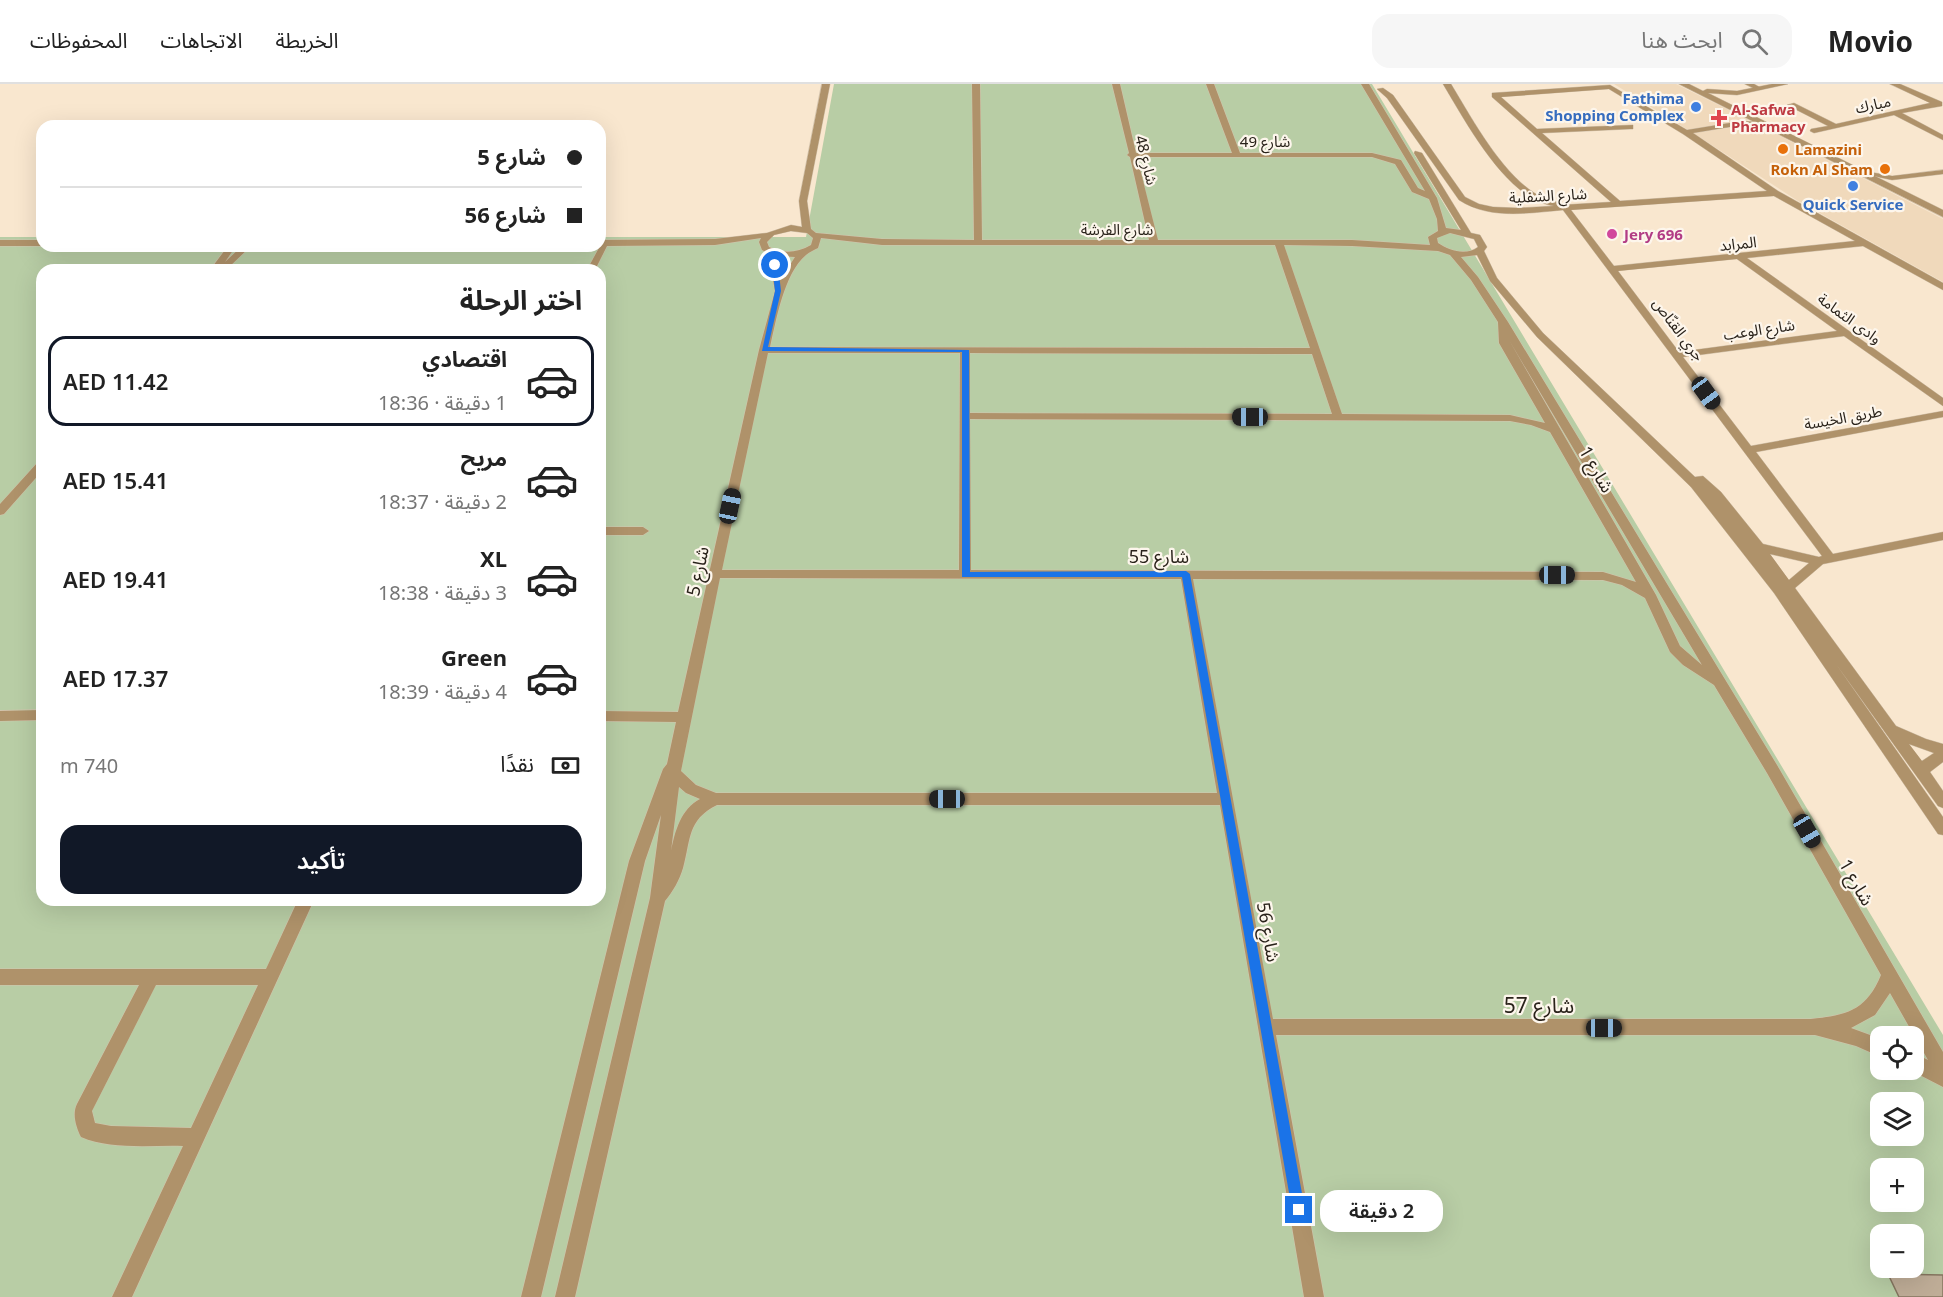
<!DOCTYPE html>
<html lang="ar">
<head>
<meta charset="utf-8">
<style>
	:root { --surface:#fff; --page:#f6f6f6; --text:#222; --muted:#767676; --line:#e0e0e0; --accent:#111827 }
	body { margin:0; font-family:"Noto Sans","Noto Sans Arabic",sans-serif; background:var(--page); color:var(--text); direction:rtl; height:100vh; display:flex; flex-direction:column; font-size:22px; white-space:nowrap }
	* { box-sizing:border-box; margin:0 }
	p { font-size:20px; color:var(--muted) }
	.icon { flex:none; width:33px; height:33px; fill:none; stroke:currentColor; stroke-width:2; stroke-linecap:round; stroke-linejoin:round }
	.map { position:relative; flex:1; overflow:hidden; direction:ltr }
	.sheet { position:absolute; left:36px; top:180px; width:570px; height:642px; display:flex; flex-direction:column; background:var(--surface); border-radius:18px; box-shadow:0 6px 24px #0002; direction:rtl }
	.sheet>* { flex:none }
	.banner { position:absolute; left:36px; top:36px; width:570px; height:132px; border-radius:18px; box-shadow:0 6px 24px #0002; direction:rtl; display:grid; align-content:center; height:132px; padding:0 24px; background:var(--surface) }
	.controls { position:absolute; left:1870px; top:942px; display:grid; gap:12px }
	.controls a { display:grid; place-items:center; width:54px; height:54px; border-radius:12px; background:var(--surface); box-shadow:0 6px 24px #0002; font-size:30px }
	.end { position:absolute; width:27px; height:27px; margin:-14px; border:8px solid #1a73e8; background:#fff; box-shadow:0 0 0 3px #fff }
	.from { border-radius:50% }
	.bubble { position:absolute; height:42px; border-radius:18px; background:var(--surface); box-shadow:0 6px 24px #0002; font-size:20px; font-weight:600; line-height:42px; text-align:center; direction:rtl }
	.car { position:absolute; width:18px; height:36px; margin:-18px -9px; border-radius:8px; box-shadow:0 0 4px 2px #0007; background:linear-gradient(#222 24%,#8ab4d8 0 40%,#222 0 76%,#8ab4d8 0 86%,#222 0) }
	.banner b { display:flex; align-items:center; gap:21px; height:57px; font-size:22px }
	.banner b+b { border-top:2px solid var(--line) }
	.banner i { width:15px; height:15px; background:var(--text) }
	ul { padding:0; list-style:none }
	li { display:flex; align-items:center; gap:18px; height:90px; margin:0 12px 9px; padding:0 12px; border:3px solid transparent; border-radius:18px }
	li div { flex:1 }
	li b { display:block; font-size:22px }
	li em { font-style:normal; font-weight:600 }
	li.on { border-color:var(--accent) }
	li>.icon { width:54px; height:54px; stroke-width:1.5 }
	h2 { padding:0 24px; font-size:27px; line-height:72px }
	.pay { display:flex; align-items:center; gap:15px; height:66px; padding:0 24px; font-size:22px }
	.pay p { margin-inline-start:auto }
	.button { display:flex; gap:12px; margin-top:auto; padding:12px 24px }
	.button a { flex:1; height:69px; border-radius:18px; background:var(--accent); color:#fff; font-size:24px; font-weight:600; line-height:69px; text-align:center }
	header { display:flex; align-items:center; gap:36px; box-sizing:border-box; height:84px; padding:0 30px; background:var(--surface); border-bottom:2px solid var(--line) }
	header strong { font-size:28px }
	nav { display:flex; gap:33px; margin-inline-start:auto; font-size:21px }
	.search { width:420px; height:54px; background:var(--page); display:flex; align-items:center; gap:15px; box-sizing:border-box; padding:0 21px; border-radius:18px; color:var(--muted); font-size:22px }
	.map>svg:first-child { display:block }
	.built { fill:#f0d9bb }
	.green { fill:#b8cda5; fill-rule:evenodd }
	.building { fill:#bfad97; stroke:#85755f; stroke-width:1.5 }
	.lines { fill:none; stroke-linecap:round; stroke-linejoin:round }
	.minor-casing { stroke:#d4c4ae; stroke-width:1 }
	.tertiary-casing { stroke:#d4c4ae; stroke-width:1 }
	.minor { fill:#af926a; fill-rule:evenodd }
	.tertiary { fill:#af926a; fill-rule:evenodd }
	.route { fill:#1a73e8 }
	.shop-dot { fill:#3f7fe0; stroke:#fdf6ec; stroke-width:2 }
	.health-dot { fill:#e0444e; stroke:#fdf6ec; stroke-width:2 }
	.food-dot { fill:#e8710a; stroke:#fdf6ec; stroke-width:2 }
	.hotel-dot { fill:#d1479c; stroke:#fdf6ec; stroke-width:2 }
	.labels { text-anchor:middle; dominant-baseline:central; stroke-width:4.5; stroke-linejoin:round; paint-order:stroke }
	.far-shop-label { font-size:15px; font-weight:bold; fill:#366cbe; stroke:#fdf6ec; text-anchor:end }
	.far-street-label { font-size:15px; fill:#29221a; stroke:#fdf6ec }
	.far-health-label { font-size:15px; font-weight:bold; fill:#be3a42; stroke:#fdf6ec; text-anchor:start }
	.far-food-label { font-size:15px; font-weight:bold; fill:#c56008; stroke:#fdf6ec; text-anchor:start }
	.far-hotel-label { font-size:15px; font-weight:bold; fill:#b23c85; stroke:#fdf6ec; text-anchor:start }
	.street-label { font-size:18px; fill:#29221a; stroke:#fdf6ec }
	.near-street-label { font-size:21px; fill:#29221a; stroke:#fdf6ec }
</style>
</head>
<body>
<header>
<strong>Movio</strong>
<div class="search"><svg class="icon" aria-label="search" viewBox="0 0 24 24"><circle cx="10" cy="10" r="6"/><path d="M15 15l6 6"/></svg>ابحث هنا</div>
<nav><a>الخريطة</a><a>الاتجاهات</a><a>المحفوظات</a></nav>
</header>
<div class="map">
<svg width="1943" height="1213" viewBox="0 0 1943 1213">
	<rect width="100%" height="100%" fill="#f9e7cf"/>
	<!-- built -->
	<path class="built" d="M 1614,0 L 1676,0 L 1749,36 L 1688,46 Z
		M 1749,41 L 1761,42 L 1943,135 L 1943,198 L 1798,117 L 1693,49 Z"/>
	<!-- green -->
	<path class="green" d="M 834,0 L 1372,0 L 1943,951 L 1943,1213 L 0,1213 L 0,153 L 42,153 L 42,162 L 600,162 L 600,153 L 806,153 ZM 42,186 L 600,186 L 600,816 L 42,816 ZM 1881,952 L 1914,952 L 1914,986 L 1881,986 ZM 1881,1018 L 1914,1018 L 1914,1052 L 1881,1052 ZM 1881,1084 L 1914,1084 L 1914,1118 L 1881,1118 ZM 1881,1150 L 1914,1150 L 1914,1184 L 1881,1184 Z"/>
	<!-- building -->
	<path class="building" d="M 1888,1190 L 1943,1191 L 1943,1213 L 1899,1213 Z"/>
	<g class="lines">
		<defs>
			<path id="minor" d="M 822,0 L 830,0 L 807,117 L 811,145 L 816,149 L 882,155 L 974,156 L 972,0 L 980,0 L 982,156 L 1149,156 L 1130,73 L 1127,71 L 1129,69 L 1112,0 L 1120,0 L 1136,69 L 1232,69 L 1206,0 L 1214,0 L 1240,69 L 1372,69 L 1401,76 L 1418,104 L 1425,107 L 1361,0 L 1369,0 L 1437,114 L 1446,144 L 1461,146 L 1414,69 L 1415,67 L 1422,69 L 1471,149 L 1480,151 L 1487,163 L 1484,167 L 1497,194 L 1543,249 L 1695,393 L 1703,392 L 1721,408 L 1763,460 L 1819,473 L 1822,472 L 1563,126 C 1528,129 1490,136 1459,116 L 1387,14 L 1377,5 L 1383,4 L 1393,11 L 1465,113 L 1479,120 L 1493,123 L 1518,124 L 1554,122 C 1507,116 1466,38 1443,0 L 1451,0 C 1473,36 1504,95 1543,114 C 1548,117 1555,117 1561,118 L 1561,121 L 1611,118 L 1492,13 L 1492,9 L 1610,1 L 1687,46 L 1742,37 L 1769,39 L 1770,41 L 1766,43 L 1742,41 L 1693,49 L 1778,107 L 1943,199 L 1943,206 L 1863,162 L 1747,174 L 1943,314 L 1943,322 L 1844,252 L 1683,273 L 1751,362 L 1943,327 L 1943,333 L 1756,368 L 1833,470 L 1943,448 L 1943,456 L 1823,480 L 1795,504 L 1896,642 L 1926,655 L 1943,660 L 1943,678 L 1930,688 L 1943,707 L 1943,724 L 1938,722 L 1836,580 L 1943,733 L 1943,751 L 1938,750 L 1774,509 L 1691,403 L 1537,253 L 1490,197 L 1477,171 L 1461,173 L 1478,193 L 1508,238 L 1777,681 L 1943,968 L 1943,1003 L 1910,986 L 1914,986 L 1914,969 L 1928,976 L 1890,909 L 1875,931 L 1851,944 L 1881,955 L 1881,973 L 1856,962 L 1815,951 L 1276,951 L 1324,1213 L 1304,1213 L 1220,721 L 717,721 C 687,736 691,755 683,784 C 679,797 673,807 665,817 L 575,1213 L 555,1213 L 650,814 L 661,731 L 645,777 L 541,1213 L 521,1213 L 629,777 L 663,685 L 667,680 L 676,638 L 600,637 L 600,627 L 678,628 L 759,266 L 775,207 L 768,169 L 762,166 L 759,158 L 761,154 L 715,161 L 607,162 L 595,186 L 587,186 L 600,162 L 600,156 L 715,155 L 767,149 L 791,141 L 802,143 L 799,117 ZM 1609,5 L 1683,50 L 1767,107 L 1620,117 L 1542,49 L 1630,45 L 1633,45 L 1633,41 L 1537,45 L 1501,13 ZM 1137,73 L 1372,73 L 1395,80 L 1412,108 L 1429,115 L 1437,135 L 1438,147 L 1428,153 L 1430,161 L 1352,156 L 1158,156 ZM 1774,112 L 1855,157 L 1614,182 L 1571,126 ZM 791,147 L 807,149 L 813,154 L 811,161 C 797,169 783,170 769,163 L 767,158 L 774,151 ZM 1450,149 L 1474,155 L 1478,163 C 1466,172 1450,167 1438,159 L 1437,154 ZM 821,154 L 882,161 L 1275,161 L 1310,264 L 770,263 C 776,237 784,189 806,171 C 809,168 814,166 818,164 ZM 1284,161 L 1352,162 L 1438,167 L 1450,171 L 1471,196 L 1498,238 L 1499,259 L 1545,339 L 1510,331 L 1342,330 ZM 777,172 L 795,173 L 781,195 ZM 1737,175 L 1837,247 L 1679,268 L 1618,187 ZM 1509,256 L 1702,581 L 1680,562 L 1656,511 ZM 768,269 L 960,269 L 959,486 L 722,486 ZM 970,269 L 1312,270 L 1332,330 L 970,329 ZM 970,335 L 1510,337 L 1531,341 L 1550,348 L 1636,498 L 1603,488 L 971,486 ZM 1770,470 L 1809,479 L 1789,496 ZM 720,494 L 1181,495 L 1217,709 L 716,709 L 696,701 L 681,687 ZM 1193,495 L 1603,496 L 1622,501 L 1645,514 L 1670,568 L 1683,581 L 1714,601 L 1767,689 L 1881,891 C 1866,927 1847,931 1811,935 L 1273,935 ZM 1909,660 L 1934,669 L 1922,677 ZM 679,703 L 686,709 L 700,715 C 681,725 675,747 671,767 Z
				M 1745,0 L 1754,0 L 1763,5 L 1757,6 Z
				M 1890,0 L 1900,0 L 1942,18 L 1942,22 L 1902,29 L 1943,51 L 1943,56 L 1894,31 L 1814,49 L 1810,47 L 1811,45 L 1828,42 L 1787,21 L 1794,19 L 1836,40 L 1930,19 Z
				M 1943,86 L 1943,90 L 1892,96 L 1860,89 L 1864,87 L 1892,92 Z
				M 0,156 L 42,156 L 42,162 L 0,162 Z
				M 228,162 L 236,162 L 225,178 L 242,162 L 251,162 L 226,186 L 217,186 L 217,185 L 213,182 Z
				M 42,377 L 42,387 L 4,430 L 0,431 L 0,420 L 38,378 Z
				M 600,443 L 643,443 L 649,447 L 643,451 L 600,451 Z
				M 42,626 L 42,636 L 0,637 L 0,627 Z
				M 298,816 L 314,816 L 132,1213 L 112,1213 L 183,1062 C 150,1061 111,1066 81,1053 C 76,1043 72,1030 77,1020 L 139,901 L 0,901 L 0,885 L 266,885 ZM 156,901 L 258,901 L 191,1044 L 111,1042 L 95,1039 L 92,1027 Z"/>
			<path id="tertiary" d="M 1679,0 L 1689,0 L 1703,7 L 1707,5 L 1737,7 L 1772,0 L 1788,0 L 1737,11 L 1708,9 L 1943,126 L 1943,133 Z"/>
		</defs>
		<!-- minor casing -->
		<use href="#minor" class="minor-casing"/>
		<!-- tertiary casing -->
		<use href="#tertiary" class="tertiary-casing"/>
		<!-- minor -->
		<use href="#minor" class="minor"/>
		<!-- tertiary -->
		<use href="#tertiary" class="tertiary"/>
	</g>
	<!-- route -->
	<path class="route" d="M 775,179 L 778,181 L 781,207 L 768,263 L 969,266 L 970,488 L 1186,487 L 1190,490 L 1305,1126 L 1303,1131 L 1299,1133 L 1292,1126 L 1182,493 L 962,493 L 962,268 L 762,267 L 775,207 L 772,181 Z"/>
	<!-- markers -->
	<g class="shop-dot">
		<circle cx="1696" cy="23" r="6"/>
		<circle cx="1853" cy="102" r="6"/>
	</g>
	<path class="health-dot" d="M1716 25h6v6h6v6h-6v6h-6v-6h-6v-6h6z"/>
	<g class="food-dot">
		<circle cx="1783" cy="65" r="6"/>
		<circle cx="1885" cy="85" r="6"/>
	</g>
	<circle class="hotel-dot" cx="1612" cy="150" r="6"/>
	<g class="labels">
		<!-- far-shop labels -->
		<g class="far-shop-label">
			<text x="1684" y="14">Fathima<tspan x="1684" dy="17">Shopping Complex</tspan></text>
			<text x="1853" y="120" text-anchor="middle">Quick Service</text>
		</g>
		<!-- far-street labels -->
		<g class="far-street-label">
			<text transform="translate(1873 20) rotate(-12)">مبارك</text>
			<text x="1265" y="57">شارع 49</text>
			<text transform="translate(1147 76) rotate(76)">شارع 48</text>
			<text transform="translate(1548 111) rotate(-3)">شارع الشفلية</text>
			<text x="1117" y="145">شارع الفرشة</text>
			<text transform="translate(1738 159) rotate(-6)">المرابد</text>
			<text transform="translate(1850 234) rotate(36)">وادى الثمامة</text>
			<text transform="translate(1679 245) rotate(53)">جري القنّاص</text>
			<text transform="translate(1759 245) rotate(-8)">شارع الوعب</text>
			<text transform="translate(1843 333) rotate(-10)">طريق الخيسة</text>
		</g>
		<!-- far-health labels -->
		<g class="far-health-label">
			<text x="1731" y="25">Al-Safwa<tspan x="1731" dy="17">Pharmacy</tspan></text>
		</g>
		<!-- far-food labels -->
		<g class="far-food-label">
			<text x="1795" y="65">Lamazini</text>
			<text x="1873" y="85" text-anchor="end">Rokn Al Sham</text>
		</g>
		<!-- far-hotel labels -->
		<g class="far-hotel-label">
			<text x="1624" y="150">Jery 696</text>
		</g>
		<!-- street labels -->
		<g class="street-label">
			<text transform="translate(1597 385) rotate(60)">شارع 1</text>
			<text x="1159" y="472">شارع 55</text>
			<text transform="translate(697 487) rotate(-78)">شارع 5</text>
			<text transform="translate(1857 798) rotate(60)">شارع 1</text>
			<text transform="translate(1269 848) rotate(80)">شارع 56</text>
		</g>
		<!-- near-street labels -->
		<g class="near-street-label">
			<text x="1539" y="921">شارع 57</text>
		</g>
	</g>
</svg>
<div class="controls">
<a><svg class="icon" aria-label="locate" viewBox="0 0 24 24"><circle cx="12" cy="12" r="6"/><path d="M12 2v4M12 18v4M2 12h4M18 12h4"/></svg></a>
<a><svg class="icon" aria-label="layers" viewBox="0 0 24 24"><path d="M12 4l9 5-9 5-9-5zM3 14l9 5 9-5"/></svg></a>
<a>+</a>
<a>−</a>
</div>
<i class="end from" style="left:775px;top:181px"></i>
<i class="end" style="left:1299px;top:1126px"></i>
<div class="bubble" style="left:1320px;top:1106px;width:123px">2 دقيقة</div>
<i class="car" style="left:1706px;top:309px;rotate:144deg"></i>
<i class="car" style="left:1250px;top:333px;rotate:270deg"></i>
<i class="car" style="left:730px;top:422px;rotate:12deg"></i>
<i class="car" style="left:1557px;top:491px;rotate:90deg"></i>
<i class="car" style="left:947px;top:715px;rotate:270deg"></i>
<i class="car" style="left:1807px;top:747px;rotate:150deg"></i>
<i class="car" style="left:1604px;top:944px;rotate:90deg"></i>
<div class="banner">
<b><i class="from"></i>شارع 5</b>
<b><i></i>شارع 56</b>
</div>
<section class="sheet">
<h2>اختر الرحلة</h2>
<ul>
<li class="on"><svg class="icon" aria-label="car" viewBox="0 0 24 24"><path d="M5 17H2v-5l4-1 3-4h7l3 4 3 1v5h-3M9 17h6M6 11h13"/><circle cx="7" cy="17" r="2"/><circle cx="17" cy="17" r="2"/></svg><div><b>اقتصادي</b><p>1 دقيقة · 18:36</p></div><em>AED 11.42</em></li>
<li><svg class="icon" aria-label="car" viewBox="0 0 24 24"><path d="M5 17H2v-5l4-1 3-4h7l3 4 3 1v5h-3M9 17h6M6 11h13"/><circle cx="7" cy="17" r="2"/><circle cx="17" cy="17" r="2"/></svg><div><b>مريح</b><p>2 دقيقة · 18:37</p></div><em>AED 15.41</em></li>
<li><svg class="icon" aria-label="car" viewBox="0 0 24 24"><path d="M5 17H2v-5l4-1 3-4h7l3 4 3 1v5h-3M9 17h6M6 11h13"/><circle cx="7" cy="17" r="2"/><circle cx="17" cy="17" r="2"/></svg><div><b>XL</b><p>3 دقيقة · 18:38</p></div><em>AED 19.41</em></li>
<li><svg class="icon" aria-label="car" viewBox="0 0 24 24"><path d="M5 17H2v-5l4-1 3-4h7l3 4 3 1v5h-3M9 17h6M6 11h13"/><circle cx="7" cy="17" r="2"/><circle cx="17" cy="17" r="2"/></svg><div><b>Green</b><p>4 دقيقة · 18:39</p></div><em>AED 17.37</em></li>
</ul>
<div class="pay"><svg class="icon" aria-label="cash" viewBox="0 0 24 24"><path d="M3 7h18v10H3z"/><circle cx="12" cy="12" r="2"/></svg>نقدًا<p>740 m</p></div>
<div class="button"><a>تأكيد</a></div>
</section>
</div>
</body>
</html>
